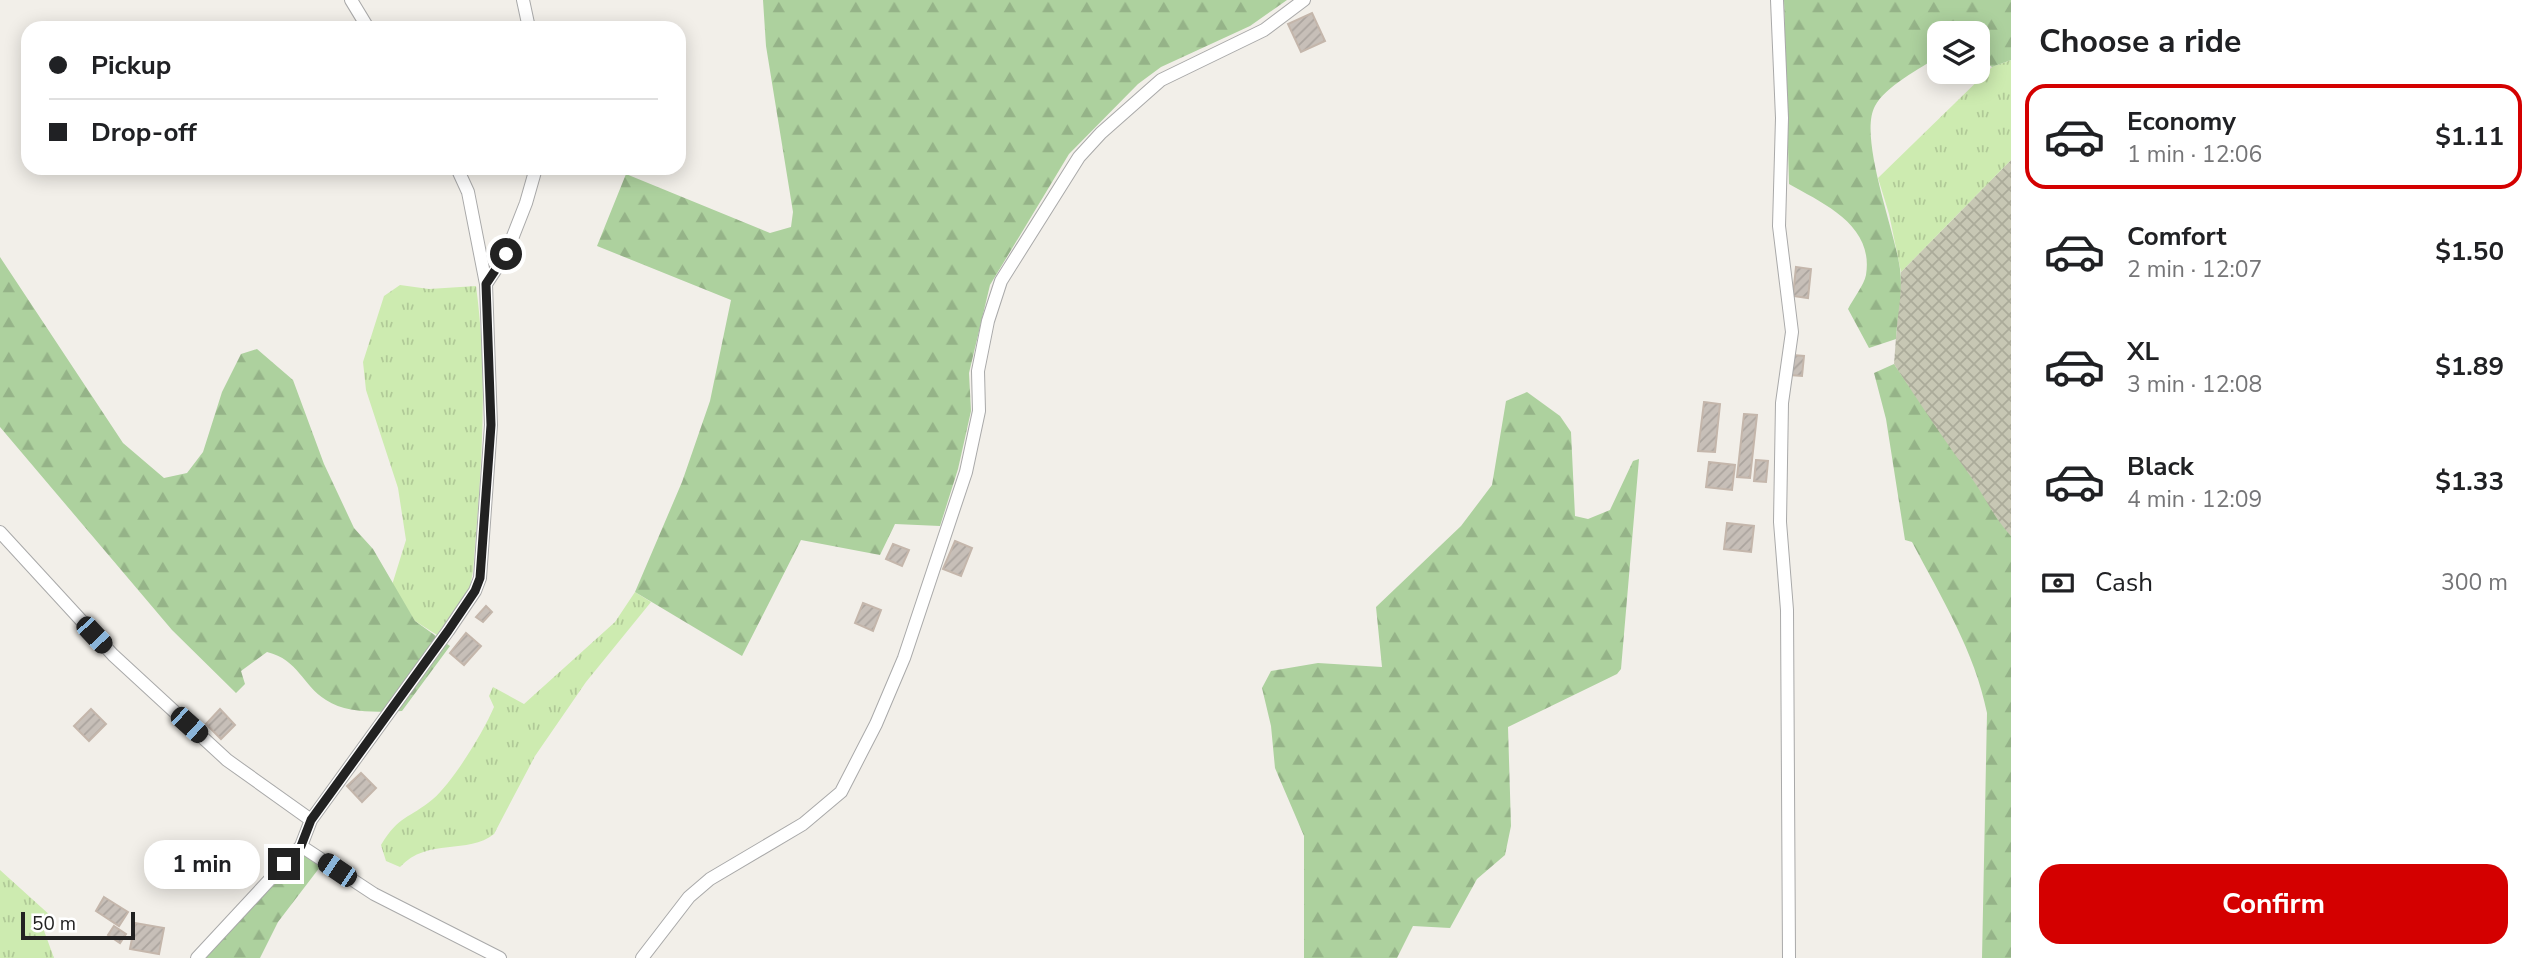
<!DOCTYPE html>
<html lang="en">
<head>
<meta charset="utf-8">
<style>
	:root { --surface:#fff; --page:#f2f2f2; --text:#202124; --muted:#757577; --line:#e0e0e0; --accent:#d40000 }
	body { margin:0; font-family:"Nunito Sans",sans-serif; background:var(--page); color:var(--text); height:100vh; display:flex; flex-direction:column; font-size:26px; white-space:nowrap }
	* { box-sizing:border-box; margin:0 }
	p { font-size:23px; color:var(--muted) }
	.icon { flex:none; width:38px; height:38px; fill:none; stroke:currentColor; stroke-width:2; stroke-linecap:round; stroke-linejoin:round }
	.map { position:relative; flex:1; overflow:hidden }
	.details { display:flex; flex-direction:column; background:var(--surface); width:525px }
	.details>* { flex:none }
	.top-card { position:absolute; left:21px; top:21px; width:665px; height:154px; border-radius:21px; box-shadow:0 4px 18px #0003; display:grid; align-content:center; height:154px; padding:0 28px; background:var(--surface) }
	.controls { position:absolute; left:1927px; top:21px; display:grid; gap:14px }
	.controls a { display:grid; place-items:center; width:63px; height:63px; border-radius:14px; background:var(--surface); box-shadow:0 4px 18px #0003; font-size:35px }
	.scale { position:absolute; left:21px; bottom:18px; width:114px; box-sizing:border-box; padding-left:7px; border:4px solid #222; border-top:0; font-size:19px; line-height:24px; white-space:nowrap; color:#222; -webkit-text-stroke:5px #fff; paint-order:stroke }
	.end { position:absolute; width:32px; height:32px; margin:-16px; border:9px solid #222; background:#fff; box-shadow:0 0 0 4px #fff }
	.from { border-radius:50% }
	.bubble { position:absolute; height:49px; border-radius:21px; background:var(--surface); box-shadow:0 4px 18px #0003; font-size:23px; font-weight:700; line-height:49px; text-align:center }
	.car { position:absolute; width:21px; height:42px; margin:-21px -10px; border-radius:9px; box-shadow:0 0 5px 2px #0007; background:linear-gradient(#222 24%,#8ab4d8 0 40%,#222 0 76%,#8ab4d8 0 86%,#222 0) }
	.top-card b { display:flex; align-items:center; gap:24px; height:66px; font-size:26px }
	.top-card b+b { border-top:2px solid var(--line) }
	.top-card i { width:18px; height:18px; background:var(--text) }
	ul { padding:0; list-style:none }
	li { display:flex; align-items:center; gap:21px; height:105px; margin:0 14px 10px; padding:0 14px; border:4px solid transparent; border-radius:21px }
	li div { flex:1 }
	li b { display:block; font-size:26px }
	li em { font-style:normal; font-weight:700 }
	li.selected { border-color:var(--accent) }
	li>.icon { width:63px; height:63px; stroke-width:1.5 }
	h2 { padding:0 28px; font-size:32px; line-height:84px }
	.pay { display:flex; align-items:center; gap:18px; height:77px; padding:0 28px; font-size:26px }
	.pay p { margin-inline-start:auto }
	.cta { display:flex; gap:14px; margin-top:auto; padding:14px 28px }
	.cta a { flex:1; height:80px; border-radius:21px; background:var(--accent); color:#fff; font-size:28px; font-weight:700; line-height:80px; text-align:center }
	main { display:flex; flex:1; min-height:0 }
	.map>svg:first-child { display:block }
	.construction { fill:url(#construction-cross-hatch) }
	.grass { fill:url(#grass-tufts) }
	.forest { fill:url(#forest-firs) }
	.building { fill:url(#building-hatch); stroke:#c4b6ab; stroke-width:2 }
	.lines { fill:none; stroke-linecap:round; stroke-linejoin:round }
	.minor-casing { stroke:#a9a9a9; stroke-width:14 }
	.minor { stroke:#fff; stroke-width:12 }
	.route { stroke:#222; stroke-width:9 }
</style>
</head>
<body>
<main>
<div class="map">
<svg width="2011" height="958" viewBox="0 0 2011 958">
	<defs>
		<pattern id="construction-cross-hatch" width="8" height="8" patternUnits="userSpaceOnUse" patternTransform="scale(1.75)"><rect width="8" height="8" fill="#c7c7b4"/><path d="M0 0l8 8M0 8l8-8" fill="none" stroke="#abab9a"/></pattern>
		<pattern id="grass-tufts" width="24" height="20" patternUnits="userSpaceOnUse" patternTransform="scale(1.75)"><rect width="24" height="20" fill="#cdebb0"/><path d="M3 7l-1-3M5 7V3M7 7l1-3M15 17l-1-3M17 17v-4M19 17l1-3" fill="none" stroke="#b0c997"/></pattern>
		<pattern id="forest-firs" width="22" height="20" patternUnits="userSpaceOnUse" patternTransform="scale(1.75)"><rect width="22" height="20" fill="#add19e"/><path d="M5 1l3.5 6h-7zM16 11l3.5 6h-7z" fill="#95b388"/></pattern>
		<pattern id="building-hatch" width="6" height="6" patternUnits="userSpaceOnUse" patternTransform="scale(1.75)"><rect width="6" height="6" fill="#c7bfb8"/><path d="M-1 1l2-2M0 6l6-6M5 7l2-2" fill="none" stroke="#aba49e"/></pattern>
	</defs>
	<rect width="100%" height="100%" fill="#f2efe9"/>
	<!-- construction -->
	<path class="construction" d="M 2011,160 L 2011,536 L 1994,518 L 1972,479 L 1946,447 L 1894,364 L 1901,272 Z"/>
	<!-- grass -->
	<path class="grass" d="M 2011,60 L 2011,160 L 1901,272 L 1889,214 L 1878,178 L 1992,67 Z
		M 400,285 L 429,289 L 476,286 C 489,382 481,475 473,571 L 470,587 L 437,635 L 415,621 L 392,585 L 406,540 L 398,488 L 366,390 L 363,362 L 384,296 Z
		M 635,592 L 651,602 L 586,682 L 535,756 L 494,834 C 468,855 428,837 400,867 L 386,861 L 381,845 C 399,815 409,819 433,799 C 453,782 484,731 494,707 L 489,696 L 493,687 L 524,704 L 615,622 Z
		M 0,870 L 52,917 L 43,928 L 54,958 L 0,958 Z"/>
	<!-- forest -->
	<path class="forest" d="M 763,0 L 1287,0 L 1250,26 L 1161,67 L 1138,84 L 1069,154 L 990,285 L 969,373 L 971,411 L 958,469 L 940,526 L 895,524 L 880,555 L 801,540 L 742,656 L 635,592 L 682,482 L 710,401 L 731,300 L 597,246 L 626,174 L 770,233 L 791,227 L 793,212 L 766,46 Z
		M 1784,0 L 2011,0 L 2011,60 L 1992,67 L 1978,56 L 1978,33 L 1939,33 L 1939,57 C 1921,67 1885,87 1875,106 C 1858,137 1895,231 1900,269 C 1903,291 1897,317 1896,339 L 1869,348 L 1848,309 C 1853,299 1864,285 1866,275 C 1874,225 1824,204 1789,184 Z
		M 0,257 L 123,443 L 164,478 L 187,473 L 203,452 L 222,392 L 241,354 L 257,349 L 293,380 L 324,464 L 354,528 L 373,549 L 415,621 L 450,646 L 402,711 C 379,712 347,714 326,700 C 302,685 299,660 267,652 L 241,671 L 245,684 L 236,693 L 172,630 L 0,427 Z
		M 1894,364 C 1919,402 1944,440 1971,477 C 1985,497 1994,518 2011,536 L 2011,958 L 1982,958 L 1987,713 C 1975,652 1941,597 1912,542 L 1905,540 L 1886,419 L 1874,373 Z
		M 1527,392 L 1560,416 L 1571,432 L 1575,516 L 1588,519 L 1610,510 L 1633,461 L 1639,459 L 1621,669 L 1617,674 L 1508,727 L 1511,826 L 1505,855 L 1477,879 L 1450,928 L 1413,926 L 1397,958 L 1304,958 L 1304,836 L 1275,768 L 1271,726 L 1262,688 L 1271,671 L 1318,663 L 1382,667 L 1376,607 L 1461,526 L 1492,485 L 1506,401 Z
		M 299,851 L 320,867 L 278,922 L 260,958 L 206,958 Z"/>
	<!-- building -->
	<path class="building" d="M 1312,13 L 1325,41 L 1301,52 L 1288,24 Z
		M 1796,267 L 1811,269 L 1808,298 L 1793,296 Z
		M 1792,355 L 1804,356 L 1802,376 L 1790,375 Z
		M 1704,402 L 1720,404 L 1715,452 L 1698,451 Z
		M 1744,414 L 1757,415 L 1750,478 L 1737,477 Z
		M 1756,460 L 1768,461 L 1766,482 L 1754,481 Z
		M 1709,462 L 1735,465 L 1732,490 L 1706,487 Z
		M 1727,523 L 1754,526 L 1751,552 L 1724,549 Z
		M 955,541 L 972,548 L 961,576 L 943,569 Z
		M 893,544 L 909,550 L 902,566 L 886,559 Z
		M 863,603 L 881,610 L 873,631 L 855,623 Z
		M 486,606 L 492,612 L 483,622 L 476,617 Z
		M 466,633 L 481,646 L 464,665 L 450,653 Z
		M 91,709 L 106,724 L 89,741 L 74,726 Z
		M 220,709 L 235,725 L 221,739 L 206,724 Z
		M 361,773 L 376,788 L 362,802 L 347,786 Z
		M 104,897 L 128,912 L 119,926 L 96,911 Z
		M 135,923 L 164,928 L 159,954 L 130,949 Z
		M 114,926 L 126,934 L 120,943 L 108,935 Z"/>
	<g class="lines">
		<defs>
			<path id="minor" d="M 351,0 L 368,28
				M 523,0 L 529,28
				M 1777,0 L 1782,118 L 1779,226 L 1792,332 L 1782,403 L 1780,522 L 1787,610 L 1789,958
				M 457,168 L 468,192 L 486,284
				M 0,532 L 113,655 L 227,760 L 311,820
				M 197,958 L 301,846
				M 500,958 L 374,894 L 301,846 L 311,820 L 448,631 L 475,591 L 480,578 L 491,425 L 486,284 L 506,254 L 526,203 L 536,168
				M 642,958 L 689,897 L 710,879 L 803,824 L 841,792 L 876,724 L 904,658 L 966,472 L 979,411 L 978,371 L 988,321 L 1001,281 L 1079,157 L 1101,133 L 1161,80 L 1264,30 L 1304,0"/>
		</defs>
		<!-- minor casing -->
		<use href="#minor" class="minor-casing"/>
		<!-- minor -->
		<use href="#minor" class="minor"/>
	</g>
	<g class="lines">
		<!-- route -->
		<path class="route" d="M 284,864 L 301,846 L 311,820 L 448,631 L 475,591 L 480,578 L 491,425 L 486,284 L 506,254"/>
	</g>
</svg>
<div class="controls">
<a><svg class="icon" aria-label="layers" viewBox="0 0 24 24"><path d="M12 4l9 5-9 5-9-5zM3 14l9 5 9-5"/></svg></a>
</div>
<div class="scale">50 m</div>
<i class="end from" style="left:506px;top:254px"></i>
<i class="end" style="left:284px;top:864px"></i>
<div class="bubble" style="left:144px;top:840px;width:116px">1 min</div>
<i class="car" style="left:94px;top:635px;rotate:137deg"></i>
<i class="car" style="left:189px;top:725px;rotate:132deg"></i>
<i class="car" style="left:337px;top:870px;rotate:304deg"></i>
<div class="top-card">
<b><i class="from"></i>Pickup</b>
<b><i></i>Drop-off</b>
</div>
</div>
<section class="details">
<h2>Choose a ride</h2>
<ul>
<li class="selected"><svg class="icon" aria-label="car" viewBox="0 0 24 24"><path d="M5 17H2v-5l4-1 3-4h7l3 4 3 1v5h-3M9 17h6M6 11h13"/><circle cx="7" cy="17" r="2"/><circle cx="17" cy="17" r="2"/></svg><div><b>Economy</b><p>1 min · 12:06</p></div><em>$1.11</em></li>
<li><svg class="icon" aria-label="car" viewBox="0 0 24 24"><path d="M5 17H2v-5l4-1 3-4h7l3 4 3 1v5h-3M9 17h6M6 11h13"/><circle cx="7" cy="17" r="2"/><circle cx="17" cy="17" r="2"/></svg><div><b>Comfort</b><p>2 min · 12:07</p></div><em>$1.50</em></li>
<li><svg class="icon" aria-label="car" viewBox="0 0 24 24"><path d="M5 17H2v-5l4-1 3-4h7l3 4 3 1v5h-3M9 17h6M6 11h13"/><circle cx="7" cy="17" r="2"/><circle cx="17" cy="17" r="2"/></svg><div><b>XL</b><p>3 min · 12:08</p></div><em>$1.89</em></li>
<li><svg class="icon" aria-label="car" viewBox="0 0 24 24"><path d="M5 17H2v-5l4-1 3-4h7l3 4 3 1v5h-3M9 17h6M6 11h13"/><circle cx="7" cy="17" r="2"/><circle cx="17" cy="17" r="2"/></svg><div><b>Black</b><p>4 min · 12:09</p></div><em>$1.33</em></li>
</ul>
<div class="pay"><svg class="icon" aria-label="cash" viewBox="0 0 24 24"><path d="M3 7h18v10H3z"/><circle cx="12" cy="12" r="2"/></svg>Cash<p>300 m</p></div>
<div class="cta"><a>Confirm</a></div>
</section>
</main>
</body>
</html>
